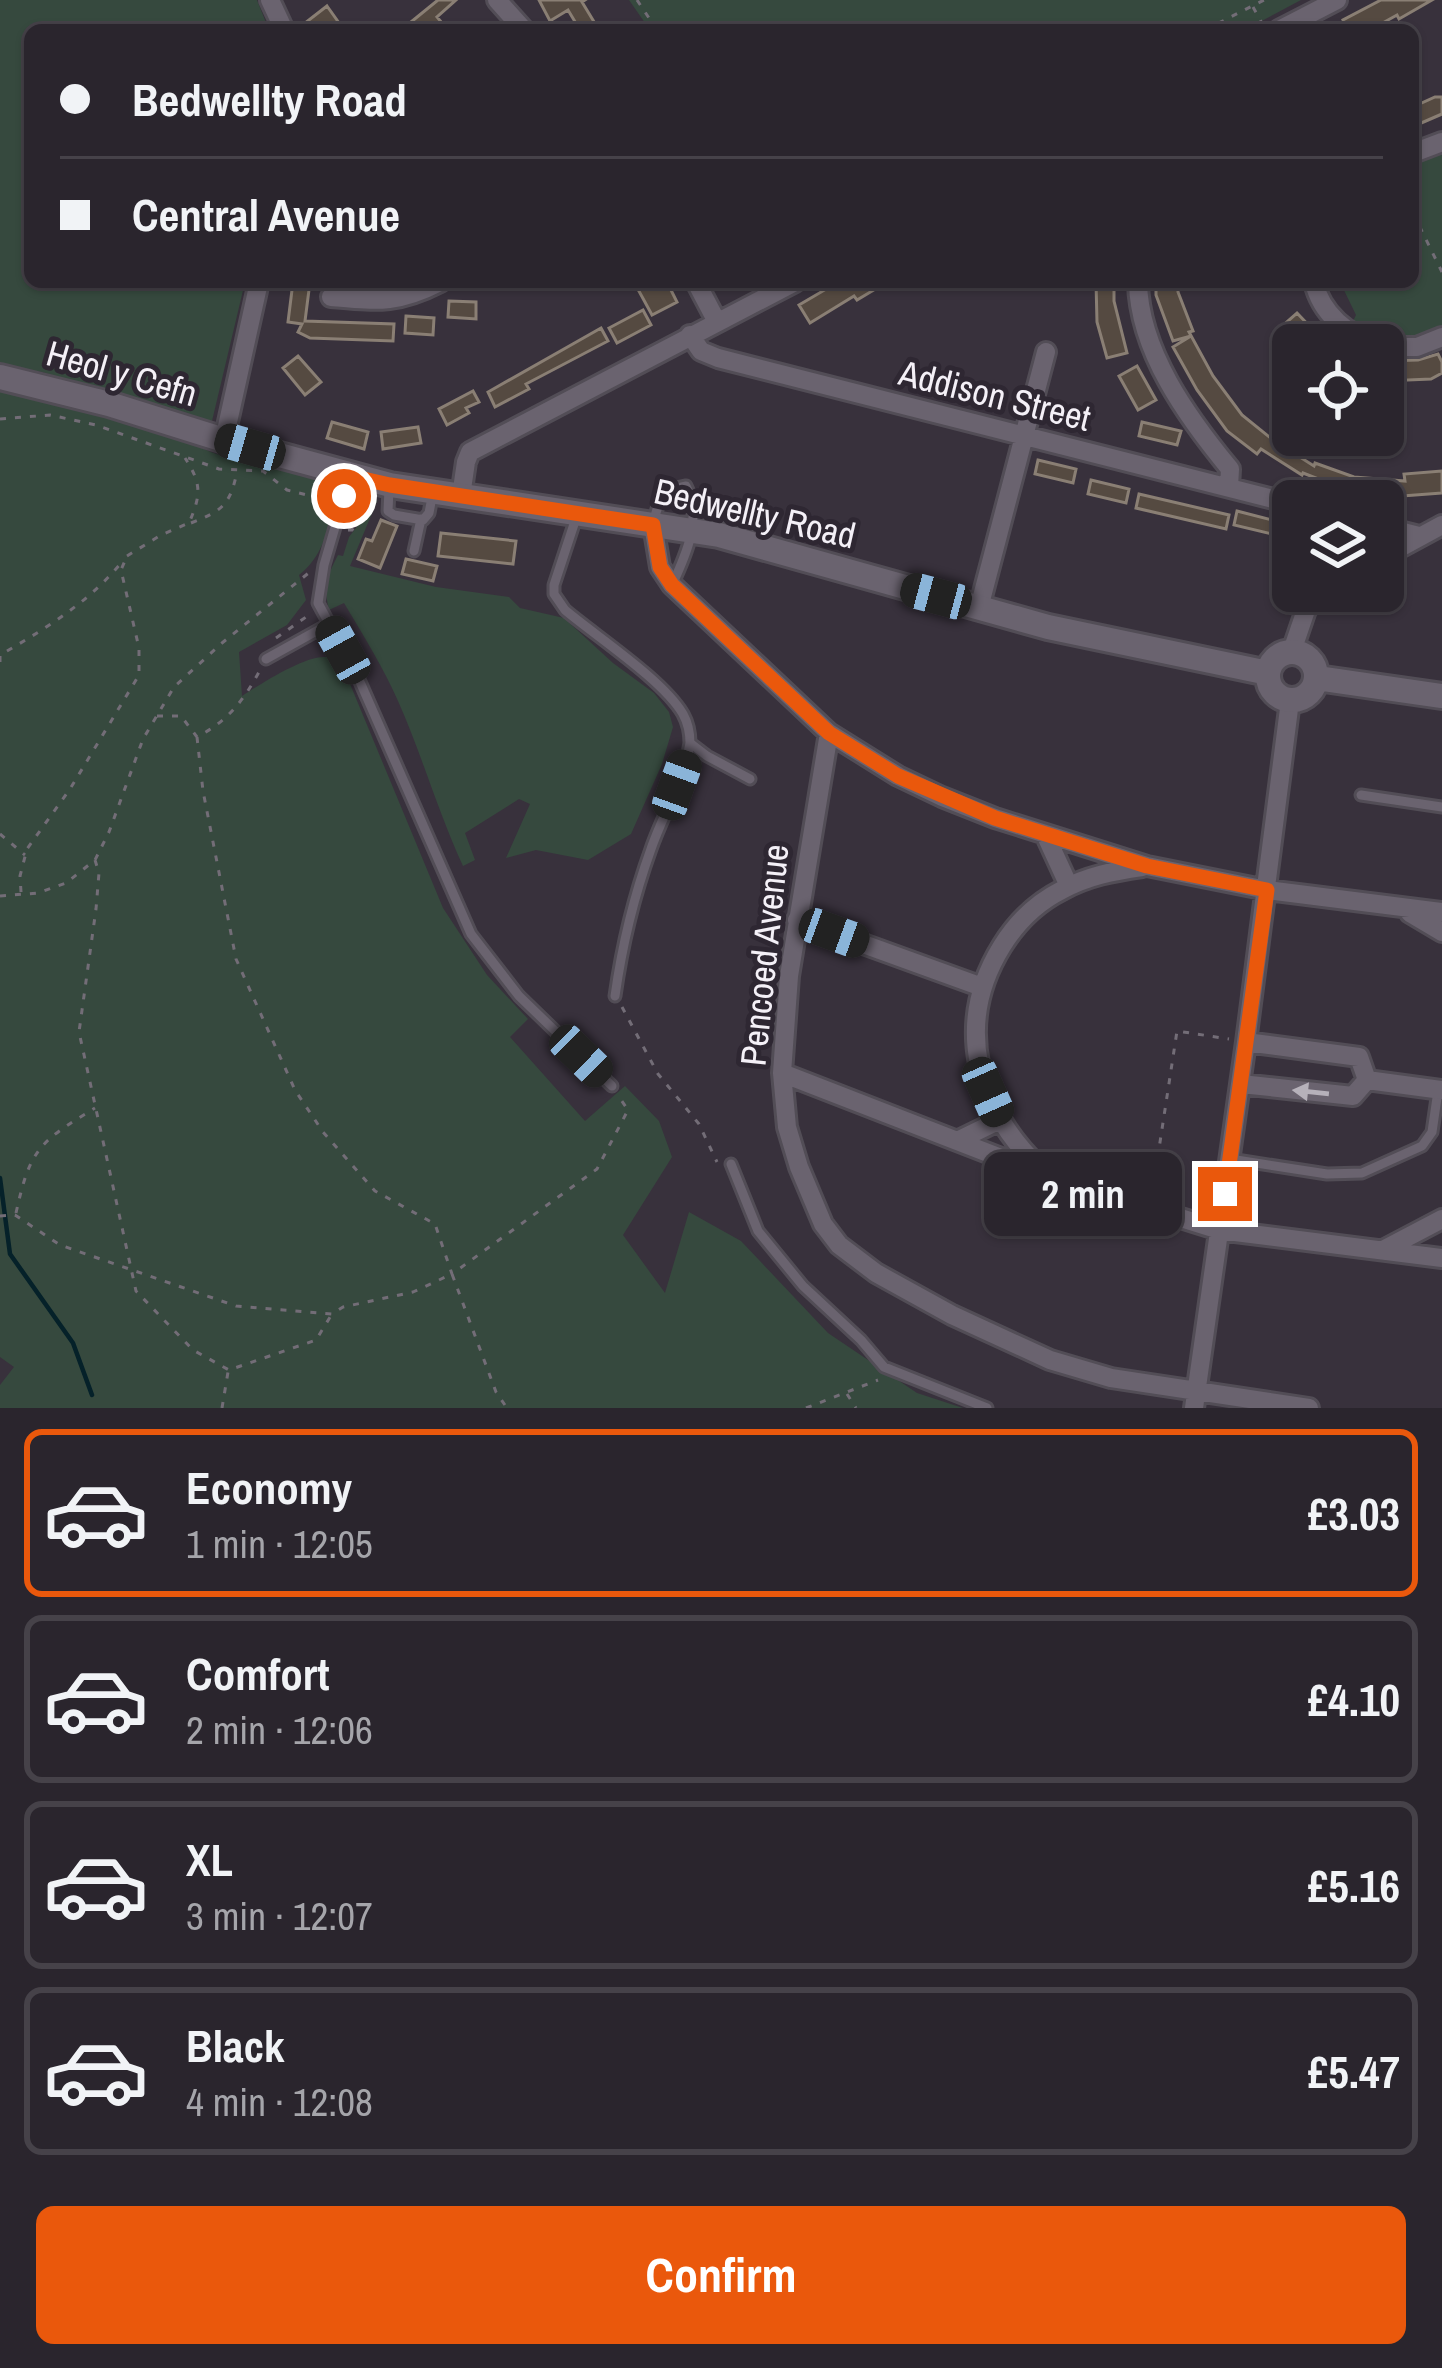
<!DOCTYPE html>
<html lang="en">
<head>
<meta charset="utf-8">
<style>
	:root { --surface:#2a252d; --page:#322d35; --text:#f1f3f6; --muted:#a5a5aa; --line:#464249; --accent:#ea580c }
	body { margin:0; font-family:"Archivo Narrow",sans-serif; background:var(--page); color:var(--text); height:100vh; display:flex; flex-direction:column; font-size:45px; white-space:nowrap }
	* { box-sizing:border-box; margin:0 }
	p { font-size:39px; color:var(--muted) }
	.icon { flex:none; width:66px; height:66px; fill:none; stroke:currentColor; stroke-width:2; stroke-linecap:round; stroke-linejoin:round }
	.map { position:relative; height:1408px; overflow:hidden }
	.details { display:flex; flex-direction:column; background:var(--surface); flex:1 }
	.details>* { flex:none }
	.top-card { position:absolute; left:24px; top:24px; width:1395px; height:264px; border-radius:18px; box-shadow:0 3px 9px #0004,0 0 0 3px var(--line); display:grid; align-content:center; height:264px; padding:0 36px; background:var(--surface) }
	.controls { position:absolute; left:1272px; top:324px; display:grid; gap:24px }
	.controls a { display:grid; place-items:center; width:132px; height:132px; border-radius:18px; background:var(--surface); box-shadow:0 3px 9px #0004,0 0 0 3px var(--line); font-size:60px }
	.end { position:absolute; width:54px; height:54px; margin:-27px; border:15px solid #ea580c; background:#fff; box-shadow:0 0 0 6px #fff }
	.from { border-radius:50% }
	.bubble { position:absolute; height:84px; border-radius:18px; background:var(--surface); box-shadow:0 3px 9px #0004,0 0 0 3px var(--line); font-size:39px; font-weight:800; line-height:84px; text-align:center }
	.car { position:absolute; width:36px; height:72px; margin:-36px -18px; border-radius:15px; box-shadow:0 0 9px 3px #0007; background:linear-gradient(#222 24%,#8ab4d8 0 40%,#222 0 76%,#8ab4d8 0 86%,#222 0) }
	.top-card b { display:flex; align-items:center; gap:42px; height:114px; font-size:45px }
	.top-card b+b { border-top:3px solid var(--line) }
	.top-card i { width:30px; height:30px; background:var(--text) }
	ul { padding:21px 0 0; list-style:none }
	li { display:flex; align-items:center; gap:36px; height:168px; margin:0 24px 18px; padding:0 12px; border:6px solid var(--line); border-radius:18px }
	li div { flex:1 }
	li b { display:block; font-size:45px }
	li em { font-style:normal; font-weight:800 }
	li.selected { border-color:var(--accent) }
	li>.icon { width:108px; height:108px; stroke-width:1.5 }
	.primary-button { display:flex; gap:24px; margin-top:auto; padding:24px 36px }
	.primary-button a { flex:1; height:138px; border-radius:18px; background:var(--accent); color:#fff; font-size:48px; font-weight:800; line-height:138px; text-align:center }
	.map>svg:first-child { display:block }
	.green { fill:#36493e }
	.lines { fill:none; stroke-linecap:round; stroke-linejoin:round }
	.stream { stroke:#052129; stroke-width:4.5 }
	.building { fill:#554a41; stroke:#8a7f74; stroke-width:3 }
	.service-casing { stroke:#524d56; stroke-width:15 }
	.minor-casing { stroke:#524d56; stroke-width:24 }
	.tertiary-casing { stroke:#524d56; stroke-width:30 }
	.path { stroke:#736d77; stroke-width:3; stroke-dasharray:6 9; stroke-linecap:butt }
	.service { stroke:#6a636f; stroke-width:9 }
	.minor { stroke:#6a636f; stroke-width:18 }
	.tertiary { stroke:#6a636f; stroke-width:24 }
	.oneway { fill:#b6b1ba }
	.route { stroke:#ea580c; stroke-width:15 }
	.labels { text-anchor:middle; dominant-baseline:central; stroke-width:10; stroke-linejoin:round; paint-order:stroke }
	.street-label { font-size:36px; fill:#f4f0f7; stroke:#2e2732 }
</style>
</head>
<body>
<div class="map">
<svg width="1442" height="1408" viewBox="0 0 1442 1408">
	<rect width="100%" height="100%" fill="#38313c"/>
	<!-- green -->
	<path class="green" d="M 0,0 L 257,0 L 269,30 L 30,30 L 30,282 L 245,282 L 212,421 L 189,417 L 42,372 L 0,367 Z
		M 629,0 L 1301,0 L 1245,30 L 650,30 Z
		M 1442,148 L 1442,330 C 1399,350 1393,343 1350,327 L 1356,315 L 1340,282 L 1413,282 L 1413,161 Z
		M 0,387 L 187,437 C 201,451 231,462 251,457 L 332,481 L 337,488 L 337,495 C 329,524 325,555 299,575 L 306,600 L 287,625 L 239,652 L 242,696 C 259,685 305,655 326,657 C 334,658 337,662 343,667 L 443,908 L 487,975 L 528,1019 L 510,1037 L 585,1121 L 625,1086 L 659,1121 L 672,1157 L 623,1235 L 665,1293 L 689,1212 L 741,1241 L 828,1333 L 917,1393 L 963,1408 L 0,1408 L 0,1385 L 14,1367 L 0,1357 Z
		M 378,499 L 350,566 L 436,587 L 509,597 L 520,608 L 564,618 L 613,663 L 654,693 L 669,712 L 673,727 L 662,764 L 631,834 L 588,860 L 536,850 L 506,858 L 530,804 L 519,799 L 465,833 L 475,860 L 463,866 C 438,812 422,755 398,701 C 383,667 363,635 344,603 L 329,610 C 323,582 325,581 338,555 L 343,556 L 349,537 Z"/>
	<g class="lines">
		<!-- stream -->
		<path class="stream" d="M 0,1178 L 10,1254 L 73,1343 L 92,1395"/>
	</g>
	<!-- building -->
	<path class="building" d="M 438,0 L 456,0 L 437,17 L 442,23 L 433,30 L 418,30 L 411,22 Z
		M 539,0 L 585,0 L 582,2 L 599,30 L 580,30 L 568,10 L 550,21 Z
		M 1381,0 L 1432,0 L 1399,19 L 1397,15 L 1370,30 L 1348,30 L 1343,20 Z
		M 327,6 L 344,30 L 310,30 L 305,23 Z
		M 1435,97 L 1442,97 L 1442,114 L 1419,124 L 1418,122 L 1413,124 L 1413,107 Z
		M 293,282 L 310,282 L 305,321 L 394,324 L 393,341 L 310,338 L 298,332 L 302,324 L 288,322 Z
		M 634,282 L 667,282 L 677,302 L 652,315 Z
		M 847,282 L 887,282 L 857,300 L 854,296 L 810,323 L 799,305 L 833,285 L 835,289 Z
		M 1096,282 L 1114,282 L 1114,301 L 1127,353 L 1107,358 L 1097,322 Z
		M 1156,282 L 1178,282 L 1178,292 L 1193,331 L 1189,332 L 1213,376 L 1242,415 L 1273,440 L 1314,466 L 1315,463 L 1354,477 L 1405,481 L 1404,474 L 1442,471 L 1442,493 L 1402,496 L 1349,491 L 1303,473 L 1302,475 L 1261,449 L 1257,454 L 1227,431 L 1197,390 L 1173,347 L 1191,336 L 1173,341 L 1156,295 Z
		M 449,301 L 476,302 L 476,319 L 448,317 Z
		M 643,310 L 651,325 L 617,343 L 609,328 Z
		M 1297,313 L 1317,334 L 1327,345 L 1298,345 L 1281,327 Z
		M 406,316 L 434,318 L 433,335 L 405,333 Z
		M 601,328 L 608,341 L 526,384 L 529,389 L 495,407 L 488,392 Z
		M 1438,354 L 1442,362 L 1442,373 L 1431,379 L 1385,381 L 1383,361 L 1418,360 Z
		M 298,356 L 321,382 L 305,395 L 283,368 Z
		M 1137,366 L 1156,400 L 1138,410 L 1119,376 Z
		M 473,391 L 479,402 L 466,408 L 469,413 L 447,425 L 439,409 Z
		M 332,422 L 368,432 L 364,449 L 327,438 Z
		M 1142,422 L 1181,431 L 1177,445 L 1139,436 Z
		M 418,427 L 421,443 L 383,449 L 381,432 Z
		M 1038,460 L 1076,469 L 1073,483 L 1035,474 Z
		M 1091,480 L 1129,489 L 1126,503 L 1088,494 Z
		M 1139,494 L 1229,515 L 1226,529 L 1136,508 Z
		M 1237,511 L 1276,521 L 1272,534 L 1234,525 Z
		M 381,520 L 397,526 L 380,568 L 358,559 L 366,539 L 372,541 Z
		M 441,533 L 516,541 L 513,564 L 438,556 Z
		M 406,559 L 437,566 L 433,581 L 402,574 Z"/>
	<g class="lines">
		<defs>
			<path id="service" d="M 350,476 L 324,565 L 318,603 L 357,675 L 471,934 L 519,996 L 612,1086
				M 389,489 L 388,511 L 394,515 L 423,520 L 429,513 L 433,492
				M 577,515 L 554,585 L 554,594 L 565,610 C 597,637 663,680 683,714 C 688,723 690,733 690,743 L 707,756 L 750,779
				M 654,520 C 660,497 662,490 686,486 C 703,518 686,555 672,585
				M 414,551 L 421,519
				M 266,659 L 329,624
				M 1361,795 L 1442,807
				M 615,996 C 622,946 634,896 651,849 C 663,814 684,781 690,743
				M 1230,1159 L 1327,1174 L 1362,1173 L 1422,1146 L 1432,1132 L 1438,1091
				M 731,1164 L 758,1231 L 803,1286 L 861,1340 L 884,1367 L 987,1408"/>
			<path id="minor" d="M 270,0 L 284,30
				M 497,0 L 524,30
				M 1279,30 L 1337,0
				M 1413,153 L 1442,142
				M 696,282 L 717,322
				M 1138,282 C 1139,351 1188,418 1230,469 L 1229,487
				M 1314,282 C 1321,314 1348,335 1378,345
				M 331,297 C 378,301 397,304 440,282
				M 690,335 L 701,351 L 718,358 L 1293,504
				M 1383,347 L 1417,347 L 1442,337
				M 224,440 L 259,282
				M 461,496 L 466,462 L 470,452 L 795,282
				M 653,525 L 660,567 L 672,585 L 829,733 L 898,776 L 942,797 L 995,818 L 1147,866 L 1267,890 L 1442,912
				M 1383,527 L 1419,536
				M 1383,557 L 1442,525
				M 979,608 L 1046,352
				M 1292,651 L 1306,610 L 1322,591
				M 829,733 L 789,976 L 782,1073 L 787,1127 L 799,1167 L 823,1224 L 839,1245 L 876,1273 L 952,1315 L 1050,1360 L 1111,1378 L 1309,1408
				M 1045,834 L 1069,886
				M 1410,913 L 1442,932
				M 797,920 L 982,987
				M 782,1073 L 1050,1177 L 1219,1230 L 1442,1258
				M 1367,1080 L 1442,1090
				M 1241,1084 L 1353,1096 L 1367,1080 L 1359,1057 L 1246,1042
				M 957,1141 L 1000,1120
				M 1042,1170 C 977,1109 953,1025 1002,946 C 1017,922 1038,902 1062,890 C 1087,876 1114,871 1142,867
				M 1383,1250 L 1442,1219
				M 1194,1408 L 1246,1042 L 1290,701"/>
			<path id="tertiary" d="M 0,377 L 109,404 L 224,440 L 390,485 L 719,535 L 1048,627 L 1268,673
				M1268 676a24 24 0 1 1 48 0a24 24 0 1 1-48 0Z
				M 1317,678 L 1442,696"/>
		</defs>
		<!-- service casing -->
		<use href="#service" class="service-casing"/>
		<!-- minor casing -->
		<use href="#minor" class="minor-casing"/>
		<!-- tertiary casing -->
		<use href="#tertiary" class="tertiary-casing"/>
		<!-- path -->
		<path class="path" d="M 637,0 L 657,30
			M 1253,7 L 1263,25
			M 458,23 L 496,27
			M 1205,30 L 1264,0
			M 1413,213 L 1442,272
			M 0,419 L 50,415 L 96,425 L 219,469 L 263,471 L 287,490 L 311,496 L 327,505
			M 191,523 C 222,511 230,505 237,472
			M 348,530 L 352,530 L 373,503
			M 127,556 L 161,535 L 189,523 C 201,495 202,484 185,458
			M 276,638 L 306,617 L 308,610
			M 0,662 L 0,655 C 45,629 88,603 121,563
			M 157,716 L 181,716 L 197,737 C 228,721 244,700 260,670
			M 197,737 L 203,791 L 236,959 L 295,1090 L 323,1132 L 375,1191 L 435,1224 L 452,1274 L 597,1169 L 628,1110 L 619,1097
			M 0,834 L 25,855
			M 95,860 L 99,873 L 96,909 L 79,1032 L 136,1291 L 193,1350 L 229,1370 L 316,1340 L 332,1314
			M 21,892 L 20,876 L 27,849 L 70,789 L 139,675 L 139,648 L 121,570 L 127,556
			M 0,896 L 38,893 L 66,883 L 95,860 L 109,832 L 143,739 L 174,687 L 222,643 L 311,571
			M 622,1007 L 658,1074 L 699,1124 L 717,1162
			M 1153,1188 L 1177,1031 L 1229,1039
			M 16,1213 C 30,1149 39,1142 95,1108
			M 0,1216 L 15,1215 L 60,1245 L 236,1306 L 332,1314 L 343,1307 L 413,1292 L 452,1274 L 496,1392 L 507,1408
			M 847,1394 L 856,1408
			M 222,1408 L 228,1372
			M 806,1408 L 878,1380"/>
		<!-- service -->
		<use href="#service" class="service"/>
		<!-- minor -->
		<use href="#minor" class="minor"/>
		<!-- tertiary -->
		<use href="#tertiary" class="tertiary"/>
	</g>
	<!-- one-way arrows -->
	<defs><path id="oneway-solid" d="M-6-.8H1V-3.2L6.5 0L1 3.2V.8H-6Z" transform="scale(3)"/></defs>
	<use class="oneway" href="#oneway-solid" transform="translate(1311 1092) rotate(-174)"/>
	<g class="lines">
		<!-- route -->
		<path class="route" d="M 344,496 L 350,476 L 390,485 L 653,525 L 660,567 L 672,585 L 829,733 L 898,776 L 995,818 L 1147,866 L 1267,890 L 1225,1194"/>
	</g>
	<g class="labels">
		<!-- street labels -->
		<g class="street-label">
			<text transform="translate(122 373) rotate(16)">Heol y Cefn</text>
			<text transform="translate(995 395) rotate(14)">Addison Street</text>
			<text transform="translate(755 513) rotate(13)">Bedwellty Road</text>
			<text transform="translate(764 955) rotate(-84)">Pencoed Avenue</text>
		</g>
	</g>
</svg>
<div class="controls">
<a><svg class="icon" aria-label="locate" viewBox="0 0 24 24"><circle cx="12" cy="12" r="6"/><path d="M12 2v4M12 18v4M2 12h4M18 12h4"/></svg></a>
<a><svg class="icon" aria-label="layers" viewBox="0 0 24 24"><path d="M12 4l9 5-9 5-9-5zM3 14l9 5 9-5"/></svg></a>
</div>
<i class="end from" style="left:344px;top:496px"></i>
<i class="end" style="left:1225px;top:1194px"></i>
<div class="bubble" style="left:984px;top:1152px;width:198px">2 min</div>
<i class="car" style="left:250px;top:447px;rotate:286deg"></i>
<i class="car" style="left:936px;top:596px;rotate:285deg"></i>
<i class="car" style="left:343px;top:650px;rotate:331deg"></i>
<i class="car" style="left:677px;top:785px;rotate:20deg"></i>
<i class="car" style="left:834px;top:933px;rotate:110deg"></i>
<i class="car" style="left:581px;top:1056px;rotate:134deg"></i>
<i class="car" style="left:988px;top:1092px;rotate:156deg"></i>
<div class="top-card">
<b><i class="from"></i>Bedwellty Road</b>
<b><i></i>Central Avenue</b>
</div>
</div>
<section class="details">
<ul>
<li class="selected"><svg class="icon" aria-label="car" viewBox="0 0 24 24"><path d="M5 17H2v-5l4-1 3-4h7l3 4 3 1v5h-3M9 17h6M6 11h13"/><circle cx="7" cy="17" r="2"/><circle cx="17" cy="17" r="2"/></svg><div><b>Economy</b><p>1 min · 12:05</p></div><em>£3.03</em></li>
<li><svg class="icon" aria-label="car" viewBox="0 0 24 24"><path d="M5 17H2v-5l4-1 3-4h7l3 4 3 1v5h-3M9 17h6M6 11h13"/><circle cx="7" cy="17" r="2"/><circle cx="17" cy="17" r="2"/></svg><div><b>Comfort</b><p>2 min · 12:06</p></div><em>£4.10</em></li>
<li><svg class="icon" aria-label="car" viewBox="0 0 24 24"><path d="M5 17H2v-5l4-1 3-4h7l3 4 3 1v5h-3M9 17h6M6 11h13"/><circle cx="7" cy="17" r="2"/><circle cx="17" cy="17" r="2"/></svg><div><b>XL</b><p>3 min · 12:07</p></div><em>£5.16</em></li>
<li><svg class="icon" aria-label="car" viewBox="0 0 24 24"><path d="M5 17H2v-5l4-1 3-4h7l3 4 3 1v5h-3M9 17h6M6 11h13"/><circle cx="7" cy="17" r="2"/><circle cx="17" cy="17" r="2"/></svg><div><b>Black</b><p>4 min · 12:08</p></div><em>£5.47</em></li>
</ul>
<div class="primary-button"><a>Confirm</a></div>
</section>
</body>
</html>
